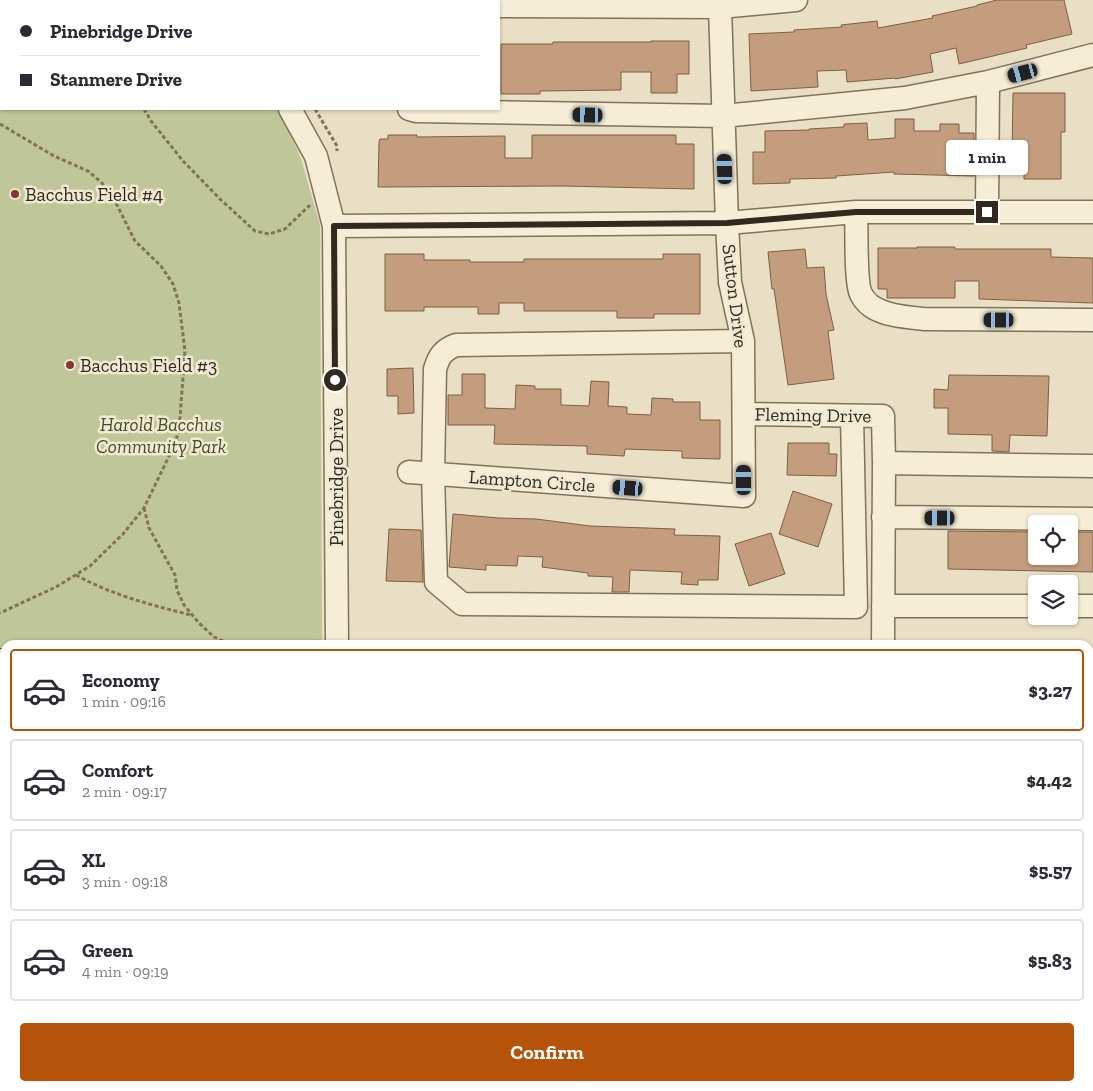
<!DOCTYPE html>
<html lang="en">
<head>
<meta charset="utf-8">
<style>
	:root { --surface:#fff; --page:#f7f7f7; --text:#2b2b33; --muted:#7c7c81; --line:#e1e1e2; --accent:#b45309 }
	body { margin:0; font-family:"Zilla Slab",serif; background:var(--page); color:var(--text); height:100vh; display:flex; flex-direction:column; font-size:19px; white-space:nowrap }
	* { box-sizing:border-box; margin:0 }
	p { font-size:16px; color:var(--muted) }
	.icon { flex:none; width:28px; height:28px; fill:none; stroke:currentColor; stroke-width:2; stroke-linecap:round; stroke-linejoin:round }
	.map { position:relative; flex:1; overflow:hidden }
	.side { position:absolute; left:0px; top:640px; width:1094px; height:451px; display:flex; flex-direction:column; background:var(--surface); border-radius:15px 15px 0 0; box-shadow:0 1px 4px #0004 }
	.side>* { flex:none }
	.hud { position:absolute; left:0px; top:0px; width:500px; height:110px; box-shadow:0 1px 4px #0004; display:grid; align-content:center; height:110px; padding:0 20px; background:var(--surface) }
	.fabs { position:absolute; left:1028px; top:515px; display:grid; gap:10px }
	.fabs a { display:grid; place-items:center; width:50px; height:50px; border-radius:5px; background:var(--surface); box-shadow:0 1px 4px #0004; font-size:25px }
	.end { position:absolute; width:22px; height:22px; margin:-11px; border:6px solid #332a1f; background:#fff; box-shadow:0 0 0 2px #fff }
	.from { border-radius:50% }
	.bubble { position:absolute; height:35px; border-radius:5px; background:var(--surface); box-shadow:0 1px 4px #0004; font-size:16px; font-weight:700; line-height:35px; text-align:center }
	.car { position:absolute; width:15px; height:30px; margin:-15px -8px; border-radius:6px; box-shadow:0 0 4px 1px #0007; background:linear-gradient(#222 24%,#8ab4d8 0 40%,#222 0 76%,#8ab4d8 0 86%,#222 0) }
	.hud b { display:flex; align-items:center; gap:18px; height:48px; font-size:19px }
	.hud b+b { border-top:1px solid var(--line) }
	.hud i { width:12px; height:12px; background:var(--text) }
	ul { padding:9px 0 0; list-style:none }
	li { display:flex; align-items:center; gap:15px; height:82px; margin:0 10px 8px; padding:0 10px; border:2px solid var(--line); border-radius:5px }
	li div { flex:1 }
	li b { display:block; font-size:19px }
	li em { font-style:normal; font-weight:700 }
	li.selected { border-color:var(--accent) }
	li>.icon { width:45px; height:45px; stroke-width:1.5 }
	.action { display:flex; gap:10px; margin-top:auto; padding:10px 20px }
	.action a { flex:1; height:58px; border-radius:5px; background:var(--accent); color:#fff; font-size:20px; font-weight:700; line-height:58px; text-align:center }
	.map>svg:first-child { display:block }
	.green { fill:#bfc699 }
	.building { fill:#c39d7e; stroke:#7e5e45 }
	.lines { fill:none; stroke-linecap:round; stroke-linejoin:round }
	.minor-casing { stroke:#82725c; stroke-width:25 }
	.major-casing { stroke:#504030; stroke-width:30 }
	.path { stroke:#82725c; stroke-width:3; stroke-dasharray:4 2.5; stroke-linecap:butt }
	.minor { stroke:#f5edd6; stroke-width:22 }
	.major { stroke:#e9d4a0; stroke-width:28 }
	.route { stroke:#332a1f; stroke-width:6 }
	.poi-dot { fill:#8a3533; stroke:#f1ead3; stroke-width:2 }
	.labels { text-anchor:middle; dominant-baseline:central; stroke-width:5; stroke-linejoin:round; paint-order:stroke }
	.poi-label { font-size:19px; fill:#332a1f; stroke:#f1ead3; text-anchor:start }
	.street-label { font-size:19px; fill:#332a1f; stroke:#f1ead3 }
	.park-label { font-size:19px; font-style:italic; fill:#434e28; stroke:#f1ead3 }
</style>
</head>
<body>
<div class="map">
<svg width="1093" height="1091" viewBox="0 0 1093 1091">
	<rect width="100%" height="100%" fill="#e9dfc4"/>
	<!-- green -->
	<path class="green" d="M 0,0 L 237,0 L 237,1 L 1,1 L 1,109 L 279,109 L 301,159 L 320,225 L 322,645 L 5,645 L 5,648 L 0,648 Z"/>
	<!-- building -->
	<path class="building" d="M 997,0 L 1064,0 L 1072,34 L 1026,45 L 1027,48 L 959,64 L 956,48 L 930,54 L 933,72 L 895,79 L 895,78 L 847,82 L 846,70 L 817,71 L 818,87 L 751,91 L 749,34 L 794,32 L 794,30 L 842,27 L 841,25 L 877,21 L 878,28 L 933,18 L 932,16 L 977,6 L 977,5 Z
		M 651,41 L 689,41 L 689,74 L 677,74 L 677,93 L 651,93 L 651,72 L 621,72 L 621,90 L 540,91 L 540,94 L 501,94 L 501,44 L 553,44 L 553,42 L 651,42 Z
		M 1013,93 L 1065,93 L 1065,132 L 1061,132 L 1061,179 L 1024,179 L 1024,159 L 1012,159 Z
		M 895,119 L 914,119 L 914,131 L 940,131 L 940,124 L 959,124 L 959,133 L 974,133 L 974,176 L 894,174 L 894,172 L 836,176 L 836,178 L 790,179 L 790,183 L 753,184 L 753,152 L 765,152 L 765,131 L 809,130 L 809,129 L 844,127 L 844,124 L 867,123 L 868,140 L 895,138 Z
		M 388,135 L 417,135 L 417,137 L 505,136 L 505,158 L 532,158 L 532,135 L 676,135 L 676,144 L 694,144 L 694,189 L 563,186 L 378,187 L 379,142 L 380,139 L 388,139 Z
		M 917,247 L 955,247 L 955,249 L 1051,249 L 1051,257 L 1093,258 L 1093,303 L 979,299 L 979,281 L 955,281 L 955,298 L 887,298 L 887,289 L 878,289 L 878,248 L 917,248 Z
		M 805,249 L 807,268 L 824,267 L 826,294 L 834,330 L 828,331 L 834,379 L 788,385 L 774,289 L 772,289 L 768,252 Z
		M 385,254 L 424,254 L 424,260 L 470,260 L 470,262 L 524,262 L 524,259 L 663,259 L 663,254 L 700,254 L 700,314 L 654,314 L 654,318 L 617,318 L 617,311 L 524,311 L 524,303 L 499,303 L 499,314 L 478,314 L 478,307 L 424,307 L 424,311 L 385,311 Z
		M 413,368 L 414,413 L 398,414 L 398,396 L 387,396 L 387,369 Z
		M 462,374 L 485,374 L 485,408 L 515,409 L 516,385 L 535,386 L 535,389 L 561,389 L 561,405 L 589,406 L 591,381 L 609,382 L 608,406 L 627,407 L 627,414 L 651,415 L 652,398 L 673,399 L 673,402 L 700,402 L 700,420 L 720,420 L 720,459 L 682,458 L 682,451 L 625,449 L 624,456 L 587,454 L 587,446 L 494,444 L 495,425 L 448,425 L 448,395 L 462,395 Z
		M 949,375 L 1049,376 L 1047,436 L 1010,435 L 1009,452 L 992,451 L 992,435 L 948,434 L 948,408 L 934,408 L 934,389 L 948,390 Z
		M 788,443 L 829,443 L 829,454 L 837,454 L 836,476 L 787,475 Z
		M 793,491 L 832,504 L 818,547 L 779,534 Z
		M 453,514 L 499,518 L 536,519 L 590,526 L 675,529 L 674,535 L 720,536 L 718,580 L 698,580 L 698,585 L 681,584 L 682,572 L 630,570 L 629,592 L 612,592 L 613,577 L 588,576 L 588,573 L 542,567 L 543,557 L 518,556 L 517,566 L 486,565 L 486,570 L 449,567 Z
		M 389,529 L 421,530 L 423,582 L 386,581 Z
		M 948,531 L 1036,532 L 1036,556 L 1069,556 L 1069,532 L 1093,532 L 1093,572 L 948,569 Z
		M 771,533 L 785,574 L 749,586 L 735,544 Z"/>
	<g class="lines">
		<defs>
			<path id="minor" d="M 252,0 L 252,1
				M 333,1 L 333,0
				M 499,6 L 720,7 L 796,0
				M 290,109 L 316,156 L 334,226 L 337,645
				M 409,109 L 416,111 L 723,116 L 905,98 L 988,82 L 1093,55
				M 856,212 C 857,228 855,282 861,294 C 863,298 867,303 871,306 C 886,316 906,317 924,319 L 1093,320
				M 987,212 L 988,82
				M 334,226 L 727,223 L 856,212 L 1093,212
				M 743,341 L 456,345 C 443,350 439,356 435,369 L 433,474 L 436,582 L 462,604 L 856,607 L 852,416
				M 744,414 L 883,416 L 884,463
				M 409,472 L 744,496 L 743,341 L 730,282 L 727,223 L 720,7
				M 883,517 L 1093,519
				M 883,606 L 1036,606
				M 1069,606 L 1093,606
				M 883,645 L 884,463 L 1093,466
				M 0,871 L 5,871
				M 355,1086 L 357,1091
				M 287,1091 L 299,1086
				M 590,1091 L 590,1086
				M 1006,1091 L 1006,1086"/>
			<path id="major" d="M 0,663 L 5,663
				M 1089,671 L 1093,671
				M 0,699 L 5,699
				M 1089,710 L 1093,710"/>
		</defs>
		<!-- minor casing -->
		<use href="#minor" class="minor-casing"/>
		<!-- major casing -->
		<use href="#major" class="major-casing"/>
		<!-- path -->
		<path class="path" d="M 30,0 L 31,1
			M 291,1 L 292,0
			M 144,109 L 151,121 L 183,161 L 220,199 L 255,231 L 269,234 L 285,229 L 310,205
			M 315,109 L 337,146 L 337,151
			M 0,124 L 54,156 L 88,171 L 102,183 L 113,197 L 135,241 L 161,266 L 173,284 L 179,303 L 185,351 L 179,431 L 172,450 L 144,508 L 123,534 L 90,566 L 56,587 L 0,613
			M 144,508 L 149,528 L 175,575 L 177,590 L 184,605 L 198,622 L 214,637 L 232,645
			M 76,575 C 112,595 151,605 191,615
			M 307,645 L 319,640
			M 569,1091 L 569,1086"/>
		<!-- minor -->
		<use href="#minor" class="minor"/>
		<!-- major -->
		<use href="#major" class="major"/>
	</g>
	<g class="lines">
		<!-- route -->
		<path class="route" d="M 335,380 L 334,226 L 727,223 L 856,212 L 987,212"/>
	</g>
	<!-- markers -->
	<g class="poi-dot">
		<circle cx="15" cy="194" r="5"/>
		<circle cx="70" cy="365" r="5"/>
	</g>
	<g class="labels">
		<!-- poi labels -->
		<g class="poi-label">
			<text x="25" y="194">Bacchus Field #4</text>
			<text x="80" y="365">Bacchus Field #3</text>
		</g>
		<!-- street labels -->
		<g class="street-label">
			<text transform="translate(735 296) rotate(83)">Sutton Drive</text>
			<text transform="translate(813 415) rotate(1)">Fleming Drive</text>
			<text transform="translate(336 477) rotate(-90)">Pinebridge Drive</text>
			<text transform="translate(532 481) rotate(4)">Lampton Circle</text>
		</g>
		<!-- park labels -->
		<g class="park-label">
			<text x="161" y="424">Harold Bacchus<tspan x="161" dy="22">Community Park</tspan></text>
		</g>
	</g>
</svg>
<div class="fabs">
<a><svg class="icon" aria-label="locate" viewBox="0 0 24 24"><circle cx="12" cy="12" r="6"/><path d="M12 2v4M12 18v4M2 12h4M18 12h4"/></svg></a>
<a><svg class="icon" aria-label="layers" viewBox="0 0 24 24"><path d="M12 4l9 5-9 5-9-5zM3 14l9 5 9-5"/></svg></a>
</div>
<i class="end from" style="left:335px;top:380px"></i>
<i class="end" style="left:987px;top:212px"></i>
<div class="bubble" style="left:946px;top:140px;width:82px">1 min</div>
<i class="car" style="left:1023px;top:73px;rotate:255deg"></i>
<i class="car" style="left:588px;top:115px;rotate:271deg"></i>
<i class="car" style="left:725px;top:169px;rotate:358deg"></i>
<i class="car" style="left:999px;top:320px;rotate:270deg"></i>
<i class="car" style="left:744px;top:480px;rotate:0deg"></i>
<i class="car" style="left:628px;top:488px;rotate:274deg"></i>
<i class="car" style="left:940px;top:518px;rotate:270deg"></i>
<div class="hud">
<b><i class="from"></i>Pinebridge Drive</b>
<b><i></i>Stanmere Drive</b>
</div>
<section class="side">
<ul>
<li class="selected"><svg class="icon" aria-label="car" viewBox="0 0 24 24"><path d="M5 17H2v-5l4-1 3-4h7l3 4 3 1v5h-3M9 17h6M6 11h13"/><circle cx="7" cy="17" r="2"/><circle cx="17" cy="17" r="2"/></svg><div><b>Economy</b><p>1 min · 09:16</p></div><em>$3.27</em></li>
<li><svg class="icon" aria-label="car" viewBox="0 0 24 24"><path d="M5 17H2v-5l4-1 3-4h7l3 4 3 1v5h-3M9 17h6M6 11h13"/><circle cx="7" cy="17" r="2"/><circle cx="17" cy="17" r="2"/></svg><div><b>Comfort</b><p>2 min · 09:17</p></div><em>$4.42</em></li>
<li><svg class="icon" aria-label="car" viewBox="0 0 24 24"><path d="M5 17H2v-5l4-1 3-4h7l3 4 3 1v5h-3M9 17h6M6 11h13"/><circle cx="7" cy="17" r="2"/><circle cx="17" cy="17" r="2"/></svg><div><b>XL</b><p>3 min · 09:18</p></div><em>$5.57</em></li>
<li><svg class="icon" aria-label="car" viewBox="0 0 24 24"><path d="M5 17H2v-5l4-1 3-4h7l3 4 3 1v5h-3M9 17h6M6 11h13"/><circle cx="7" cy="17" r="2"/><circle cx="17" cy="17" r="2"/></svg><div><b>Green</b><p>4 min · 09:19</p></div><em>$5.83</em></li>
</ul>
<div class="action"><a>Confirm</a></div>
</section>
</div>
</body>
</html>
